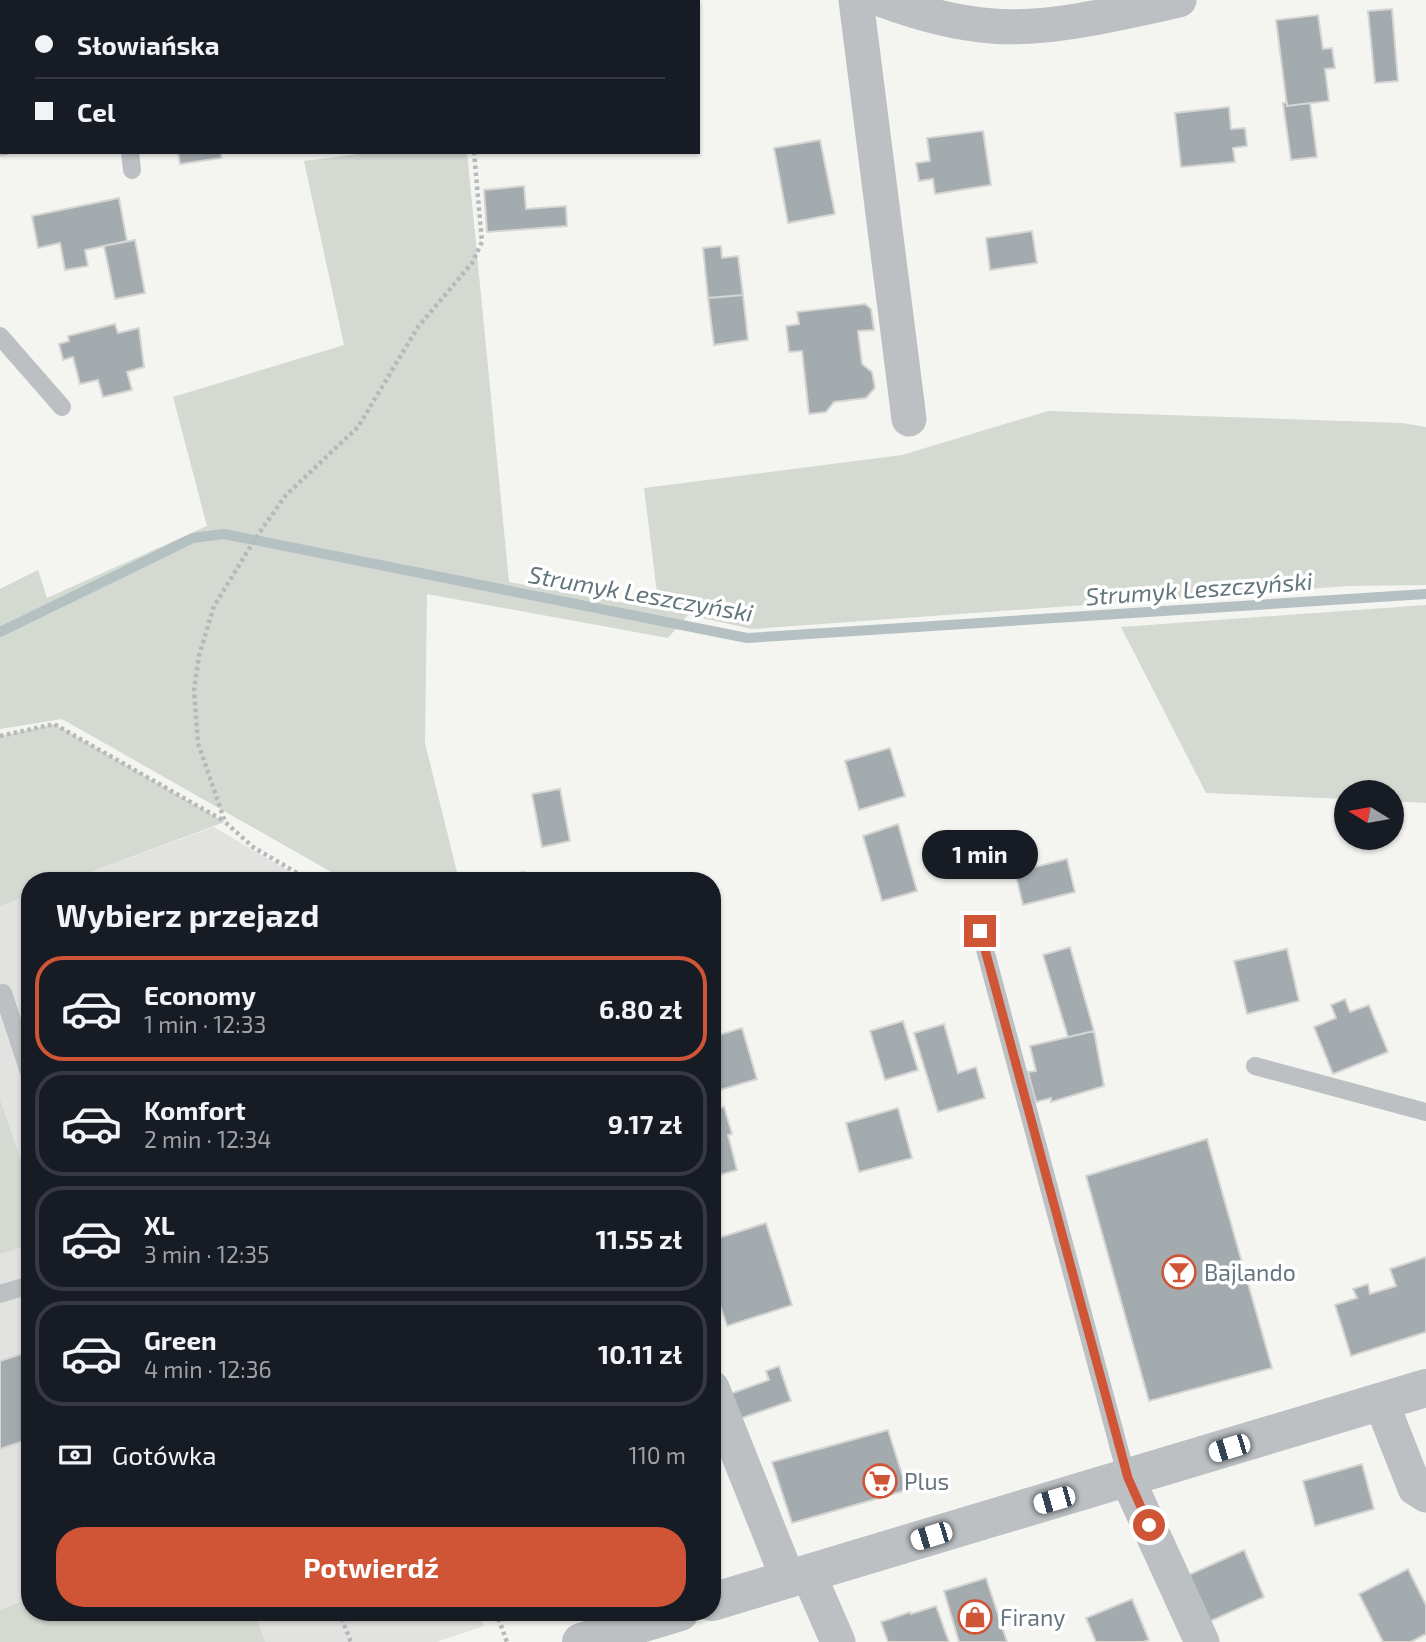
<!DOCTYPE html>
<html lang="pl">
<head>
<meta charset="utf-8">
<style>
	:root { --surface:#171b24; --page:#242831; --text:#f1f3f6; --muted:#9ea1a6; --line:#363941; --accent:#cf5536 }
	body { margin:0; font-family:"Exo 2",sans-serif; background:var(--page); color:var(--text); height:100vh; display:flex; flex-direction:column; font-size:26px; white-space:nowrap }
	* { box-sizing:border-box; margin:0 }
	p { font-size:23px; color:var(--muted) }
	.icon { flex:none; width:38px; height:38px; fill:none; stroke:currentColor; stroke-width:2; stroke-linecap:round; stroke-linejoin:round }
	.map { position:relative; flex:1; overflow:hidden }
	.details { position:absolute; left:21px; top:872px; width:700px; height:749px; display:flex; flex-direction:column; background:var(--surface); border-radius:28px; box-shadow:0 2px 5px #0004 }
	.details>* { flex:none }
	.hud { position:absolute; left:0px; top:0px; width:700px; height:154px; box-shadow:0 2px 5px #0004; display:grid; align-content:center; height:154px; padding:0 35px; background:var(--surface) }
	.needle { width:46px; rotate:281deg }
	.buttons { position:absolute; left:1334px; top:780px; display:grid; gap:14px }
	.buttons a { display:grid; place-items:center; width:70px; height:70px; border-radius:50%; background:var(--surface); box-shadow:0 2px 5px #0004; font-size:35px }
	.end { position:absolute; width:32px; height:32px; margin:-16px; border:9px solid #cf5536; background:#fff; box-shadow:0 0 0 4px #fff }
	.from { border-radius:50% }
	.bubble { position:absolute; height:49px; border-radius:24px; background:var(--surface); box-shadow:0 2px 5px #0004; font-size:23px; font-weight:700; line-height:49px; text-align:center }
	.car { position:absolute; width:21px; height:42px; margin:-21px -10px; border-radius:9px; box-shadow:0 0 5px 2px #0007; background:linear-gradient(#fff 24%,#345 0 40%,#fff 0 76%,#345 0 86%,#fff 0) }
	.hud b { display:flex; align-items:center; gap:24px; height:66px; font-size:26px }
	.hud b+b { border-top:2px solid var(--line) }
	.hud i { width:18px; height:18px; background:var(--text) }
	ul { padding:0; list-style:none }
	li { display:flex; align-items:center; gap:21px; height:105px; margin:0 14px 10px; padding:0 21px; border:4px solid var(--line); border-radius:28px }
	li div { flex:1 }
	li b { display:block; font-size:26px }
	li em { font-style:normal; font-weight:700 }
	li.selected { border-color:var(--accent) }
	li>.icon { width:63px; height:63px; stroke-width:1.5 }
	h2 { padding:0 35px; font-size:32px; line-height:84px }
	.pay { display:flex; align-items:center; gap:18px; height:77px; padding:0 35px; font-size:26px }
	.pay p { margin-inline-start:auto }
	.primary-button { display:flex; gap:14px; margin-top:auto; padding:14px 35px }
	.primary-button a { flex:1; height:80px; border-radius:28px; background:var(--accent); color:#fff; font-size:28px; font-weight:700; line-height:80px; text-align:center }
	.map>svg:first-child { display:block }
	.built { fill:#e2e3e1 }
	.green { fill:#d4d9d1 }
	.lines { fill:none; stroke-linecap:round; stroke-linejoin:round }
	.stream { stroke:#b5c0c3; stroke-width:10 }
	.building { fill:#a4abaf; stroke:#d5d5d4; stroke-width:2 }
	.path { stroke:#b6b9bb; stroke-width:4.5; stroke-dasharray:3.5 3.5; stroke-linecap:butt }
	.service { stroke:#bcc0c3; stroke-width:18 }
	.minor { stroke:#bcc0c3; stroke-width:35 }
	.tertiary { stroke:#bcc0c3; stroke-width:38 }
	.route { stroke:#cf5536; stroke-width:9 }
	.labels { text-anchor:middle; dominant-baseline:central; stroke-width:7; stroke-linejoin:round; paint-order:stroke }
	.poi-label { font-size:23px; fill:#66757f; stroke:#fff; text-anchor:start }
	.water-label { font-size:24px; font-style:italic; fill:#63767c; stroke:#fff }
</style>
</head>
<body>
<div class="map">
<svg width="1426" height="1642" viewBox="0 0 1426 1642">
	<rect width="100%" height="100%" fill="#f4f4f1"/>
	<!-- built -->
	<path class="built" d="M 214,827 L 304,880 L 69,880 Z
		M 30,895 L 30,1187 L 0,1099 L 0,906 Z
		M 30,1245 L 30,1612 L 479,1612 L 484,1626 L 436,1642 L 0,1642 L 0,1254 Z"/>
	<!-- green -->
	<path class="green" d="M 374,152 L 467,152 L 509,582 L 659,609 L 644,488 L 902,455 L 1048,411 L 1402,423 L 1426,427 L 1426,585 L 1348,586 L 752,629 L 688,615 L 668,638 L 427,594 L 425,743 L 459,880 L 336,880 L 333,873 L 62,719 L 0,729 L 0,589 L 38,570 L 47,598 L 207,526 L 173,397 L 344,345 L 304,161 Z
		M 1426,605 L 1426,803 L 1391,801 L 1391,793 L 1346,793 L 1346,799 L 1206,793 L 1121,627 Z
		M 54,724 L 225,822 L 69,880 L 30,880 L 30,895 L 0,906 L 0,736 Z
		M 0,1099 L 30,1187 L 30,1245 L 0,1254 Z
		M 30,1598 L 30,1612 L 255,1612 L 265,1642 L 0,1642 L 0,1610 Z"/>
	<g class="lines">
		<!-- stream -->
		<path class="stream" d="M 0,632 L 193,538 L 224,534 L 747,638 L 1426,594"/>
	</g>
	<!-- building -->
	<path class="building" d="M 1392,9 L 1398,81 L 1375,83 L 1368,11 Z
		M 1318,15 L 1323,49 L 1332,48 L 1335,68 L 1325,69 L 1329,101 L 1287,106 L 1276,20 Z
		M 2,87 L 2,152 L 13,152 L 0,156 Z
		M 1283,103 L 1287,103 L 1287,106 L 1310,103 L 1317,157 L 1291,160 Z
		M 1229,107 L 1231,129 L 1245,128 L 1247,146 L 1233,148 L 1235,162 L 1181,167 L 1175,113 Z
		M 983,131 L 991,185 L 935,194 L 933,179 L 919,181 L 916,163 L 930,161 L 927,138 Z
		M 820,140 L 835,214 L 788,223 L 774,148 Z
		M 178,152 L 221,152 L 221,158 L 180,164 Z
		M 524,186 L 526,209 L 566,206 L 567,226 L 487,232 L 484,190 Z
		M 119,198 L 127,241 L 85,250 L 88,266 L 65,270 L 60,243 L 38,248 L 32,216 Z
		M 1032,231 L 1037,263 L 990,270 L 986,238 Z
		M 135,240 L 145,293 L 115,299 L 104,246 Z
		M 721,246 L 722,258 L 738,256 L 743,295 L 708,298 L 703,248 Z
		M 743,295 L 748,340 L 714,345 L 708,298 Z
		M 865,304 L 871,309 L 874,330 L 858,331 L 862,364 L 872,372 L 875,388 L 866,398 L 834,402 L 826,412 L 809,414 L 802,351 L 789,352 L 786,326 L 799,324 L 797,312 Z
		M 115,324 L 118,333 L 139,328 L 144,367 L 127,372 L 132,390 L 103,397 L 98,380 L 80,384 L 73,357 L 63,360 L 59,344 L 69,341 L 68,336 Z
		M 890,748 L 905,796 L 859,810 L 845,761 Z
		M 560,789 L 570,841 L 542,847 L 532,794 Z
		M 898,824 L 917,891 L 882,901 L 863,836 Z
		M 1067,859 L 1075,892 L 1023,905 L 1015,872 Z
		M 524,872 L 526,880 L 489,880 Z
		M 1070,947 L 1094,1031 L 1068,1037 L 1043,955 Z
		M 1287,949 L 1299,1001 L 1247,1014 L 1234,961 Z
		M 1345,999 L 1350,1012 L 1369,1005 L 1388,1052 L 1333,1074 L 1314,1027 L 1336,1018 L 1331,1005 Z
		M 903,1021 L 918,1070 L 885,1080 L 870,1031 Z
		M 944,1024 L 958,1073 L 976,1067 L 985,1098 L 938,1112 L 914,1033 Z
		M 742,1028 L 757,1079 L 720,1090 L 715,1070 L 712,1071 L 712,1037 Z
		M 1094,1031 L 1104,1086 L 1051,1102 L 1051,1098 L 1036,1102 L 1028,1072 L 1036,1071 L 1030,1046 Z
		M 724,1107 L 732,1134 L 728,1135 L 737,1170 L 712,1177 L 712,1110 Z
		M 898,1108 L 912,1158 L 859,1172 L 846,1123 Z
		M 1207,1139 L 1272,1368 L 1149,1401 L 1086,1176 Z
		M 766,1223 L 792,1305 L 727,1326 L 712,1280 L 712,1240 Z
		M 1426,1257 L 1426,1332 L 1351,1356 L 1335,1305 L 1357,1298 L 1353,1289 L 1368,1284 L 1370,1294 L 1396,1286 L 1390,1269 Z
		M 30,1351 L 30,1439 L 0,1449 L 0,1361 Z
		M 779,1366 L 791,1401 L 736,1420 L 727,1395 L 769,1380 L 766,1371 Z
		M 888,1430 L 907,1490 L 792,1523 L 772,1462 Z
		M 1362,1464 L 1374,1509 L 1315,1526 L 1303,1481 Z
		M 1244,1550 L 1264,1597 L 1204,1624 L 1184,1577 Z
		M 1408,1569 L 1426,1605 L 1426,1634 L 1411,1642 L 1383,1642 L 1359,1594 Z
		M 986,1578 L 1007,1642 L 959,1642 L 944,1591 Z
		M 1132,1599 L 1149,1640 L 1143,1642 L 1096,1642 L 1086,1618 Z
		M 936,1606 L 949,1642 L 888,1642 L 881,1622 L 910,1612 L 911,1614 Z"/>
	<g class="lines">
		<!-- path -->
		<path class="path" d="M 460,0 L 460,2
			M 0,736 L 54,724 L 224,821
			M 309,880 L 253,847 L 225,822 L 198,743 L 194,690 L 199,656 L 214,606 L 257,536 L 286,495 L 358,427 L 418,327 L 472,263 L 482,242 L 474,152
			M 339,1612 L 351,1642
			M 496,1612 L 507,1642"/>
		<!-- service -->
		<path class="service" d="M 104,0 L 105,2
			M 130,152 L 132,170
			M 0,336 L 62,407
			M 980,931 L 1127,1478
			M 3,993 L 30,1075
			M 1255,1066 L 1426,1112
			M 0,1294 L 30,1285"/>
		<!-- minor -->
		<path class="minor" d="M 856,0 L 909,419
			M 883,0 C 918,13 955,23 992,26 C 1047,31 1125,12 1179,0
			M 712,1388 L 788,1579
			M 1381,1402 L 1415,1488 L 1426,1495
			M 1127,1478 L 1202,1642
			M 808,1573 L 838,1642"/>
		<!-- tertiary -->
		<path class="tertiary" d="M 712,1602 L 1426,1388
			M 581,1642 L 680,1612"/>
	</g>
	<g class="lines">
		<!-- route -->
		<path class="route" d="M 980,931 L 1128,1478 L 1149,1525"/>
	</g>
	<!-- icons -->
	<defs>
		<symbol id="bar-ring" viewBox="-11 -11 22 22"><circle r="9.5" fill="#fff" stroke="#cf5536" stroke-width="1.5"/><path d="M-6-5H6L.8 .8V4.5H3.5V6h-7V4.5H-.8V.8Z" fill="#cf5536"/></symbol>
		<symbol id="supermarket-ring" viewBox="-11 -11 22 22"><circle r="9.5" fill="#fff" stroke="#cf5536" stroke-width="1.5"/><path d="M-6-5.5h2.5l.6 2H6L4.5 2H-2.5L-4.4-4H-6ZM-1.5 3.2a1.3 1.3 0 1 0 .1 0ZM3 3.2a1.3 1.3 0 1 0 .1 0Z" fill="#cf5536"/></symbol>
		<symbol id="shop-ring" viewBox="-11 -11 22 22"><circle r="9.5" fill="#fff" stroke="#cf5536" stroke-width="1.5"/><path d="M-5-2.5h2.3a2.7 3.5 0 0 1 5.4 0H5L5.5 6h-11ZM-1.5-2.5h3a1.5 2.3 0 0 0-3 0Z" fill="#cf5536"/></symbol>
	</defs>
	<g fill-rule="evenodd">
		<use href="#bar-ring" x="1160" y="1253" width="38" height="38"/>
		<use href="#supermarket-ring" x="861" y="1462" width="38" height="38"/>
		<use href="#shop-ring" x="956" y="1598" width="38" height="38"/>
	</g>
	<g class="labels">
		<!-- poi labels -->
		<g class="poi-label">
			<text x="1204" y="1272">Bajlando</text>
			<text x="904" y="1481">Plus</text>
			<text x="1000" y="1617">Firany</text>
		</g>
		<!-- water labels -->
		<g class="water-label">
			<text transform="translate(1199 588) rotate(-4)">Strumyk Leszczyński</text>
			<text transform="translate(641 593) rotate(10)">Strumyk Leszczyński</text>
		</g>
	</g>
</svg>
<div class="buttons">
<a><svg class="needle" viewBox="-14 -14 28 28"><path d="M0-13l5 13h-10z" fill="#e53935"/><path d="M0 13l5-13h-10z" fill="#9ea1a6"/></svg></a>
</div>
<i class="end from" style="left:1149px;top:1525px"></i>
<i class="end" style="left:980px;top:931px"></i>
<div class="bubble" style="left:922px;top:830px;width:116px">1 min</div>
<i class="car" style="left:1229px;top:1448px;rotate:253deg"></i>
<i class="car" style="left:1054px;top:1500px;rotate:254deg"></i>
<i class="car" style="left:931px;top:1536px;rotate:253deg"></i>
<div class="hud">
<b><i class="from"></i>Słowiańska</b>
<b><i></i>Cel</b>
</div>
<section class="details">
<h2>Wybierz przejazd</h2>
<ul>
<li class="selected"><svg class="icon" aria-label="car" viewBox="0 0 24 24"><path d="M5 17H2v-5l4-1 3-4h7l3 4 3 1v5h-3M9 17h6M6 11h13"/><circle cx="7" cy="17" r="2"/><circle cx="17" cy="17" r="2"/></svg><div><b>Economy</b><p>1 min · 12:33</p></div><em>6.80 zł</em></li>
<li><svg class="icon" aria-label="car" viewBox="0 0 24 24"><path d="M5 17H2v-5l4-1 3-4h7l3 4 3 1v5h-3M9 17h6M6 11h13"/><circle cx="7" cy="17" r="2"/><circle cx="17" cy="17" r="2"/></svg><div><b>Komfort</b><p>2 min · 12:34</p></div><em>9.17 zł</em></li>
<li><svg class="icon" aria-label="car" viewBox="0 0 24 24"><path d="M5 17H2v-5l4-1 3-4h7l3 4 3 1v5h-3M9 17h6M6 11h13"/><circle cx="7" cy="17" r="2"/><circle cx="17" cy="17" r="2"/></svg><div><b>XL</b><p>3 min · 12:35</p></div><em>11.55 zł</em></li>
<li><svg class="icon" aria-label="car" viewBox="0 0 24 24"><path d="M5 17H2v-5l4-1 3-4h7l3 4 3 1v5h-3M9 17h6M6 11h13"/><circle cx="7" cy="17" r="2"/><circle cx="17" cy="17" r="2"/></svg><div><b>Green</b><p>4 min · 12:36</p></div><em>10.11 zł</em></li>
</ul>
<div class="pay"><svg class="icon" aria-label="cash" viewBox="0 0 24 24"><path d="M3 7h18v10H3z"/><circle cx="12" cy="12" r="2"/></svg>Gotówka<p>110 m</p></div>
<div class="primary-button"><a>Potwierdź</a></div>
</section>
</div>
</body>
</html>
